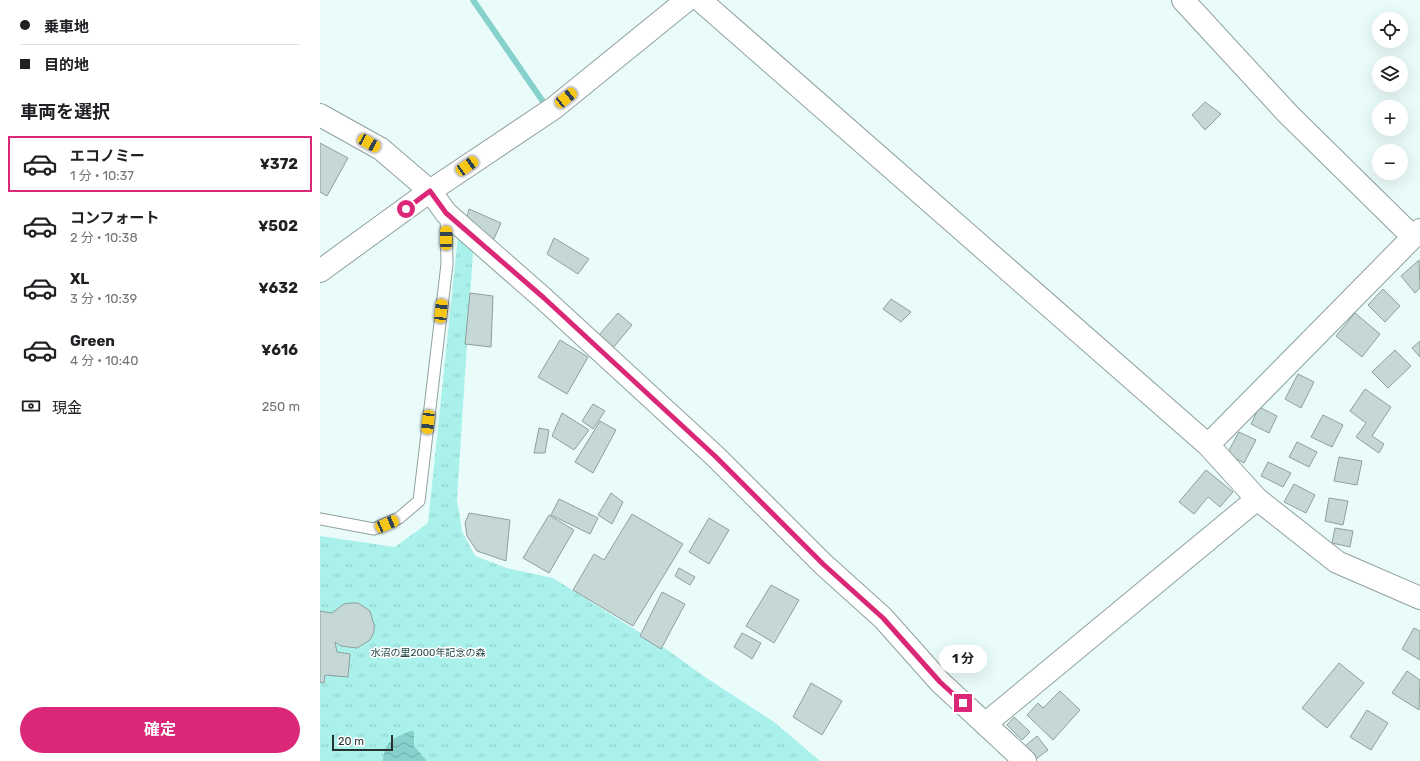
<!DOCTYPE html>
<html lang="ja">
<head>
<meta charset="utf-8">
<style>
	:root { --surface:#fff; --page:#f2f2f2; --text:#202124; --muted:#757577; --line:#e0e0e0; --accent:#db2777 }
	body { margin:0; font-family:Rubik,"Noto Sans JP",sans-serif; background:var(--page); color:var(--text); height:100vh; display:flex; flex-direction:column; font-size:15px; white-space:nowrap }
	* { box-sizing:border-box; margin:0 }
	p { font-size:13px; color:var(--muted) }
	.icon { flex:none; width:22px; height:22px; fill:none; stroke:currentColor; stroke-width:2; stroke-linecap:round; stroke-linejoin:round }
	.map { position:relative; flex:1; overflow:hidden }
	.details { display:flex; flex-direction:column; background:var(--surface); width:320px }
	.details>* { flex:none }
	.banner { display:grid; align-content:center; height:88px; padding:0 20px; background:var(--surface) }
	.controls { position:absolute; left:1052px; top:12px; display:grid; gap:8px }
	.controls a { display:grid; place-items:center; width:36px; height:36px; border-radius:50%; background:var(--surface); box-shadow:0 4px 16px #0002; font-size:20px }
	.scale { position:absolute; left:12px; bottom:10px; width:61px; box-sizing:border-box; padding-left:4px; border:2px solid #293030; border-top:0; font-size:11px; line-height:14px; white-space:nowrap; color:#293030; -webkit-text-stroke:3px #fff; paint-order:stroke }
	.end { position:absolute; width:18px; height:18px; margin:-9px; border:5px solid #db2777; background:#fff; box-shadow:0 0 0 2px #fff }
	.from { border-radius:50% }
	.bubble { position:absolute; height:28px; border-radius:14px; background:var(--surface); box-shadow:0 4px 16px #0002; font-size:13px; font-weight:700; line-height:28px; text-align:center }
	.car { position:absolute; width:12px; height:24px; margin:-12px -6px; border-radius:5px; box-shadow:0 0 3px 1px #0007; background:linear-gradient(#f5c518 24%,#345 0 40%,#f5c518 0 76%,#345 0 86%,#f5c518 0) }
	.banner b { display:flex; align-items:center; gap:14px; height:38px; font-size:15px }
	.banner b+b { border-top:1px solid var(--line) }
	.banner i { width:10px; height:10px; background:var(--text) }
	ul { padding:0; list-style:none }
	li { display:flex; align-items:center; gap:12px; height:56px; margin:0 8px 6px; padding:0 12px; border:2px solid transparent; border-radius:0px }
	li div { flex:1 }
	li b { display:block; font-size:15px }
	li em { font-style:normal; font-weight:700 }
	li.on { border-color:var(--accent) }
	li>.icon { width:36px; height:36px; stroke-width:1.5 }
	h2 { padding:0 20px; font-size:18px; line-height:48px }
	.pay { display:flex; align-items:center; gap:10px; height:44px; padding:0 20px; font-size:15px }
	.pay p { margin-inline-start:auto }
	.cta { display:flex; gap:8px; margin-top:auto; padding:8px 20px }
	.cta a { flex:1; height:46px; border-radius:24px; background:var(--accent); color:#fff; font-size:16px; font-weight:700; line-height:46px; text-align:center }
	main { display:flex; flex:1; min-height:0 }
	.map>svg:first-child { display:block }
	.grass { fill:url(#grass-tufts) }
	.water { fill:url(#water-waves) }
	.lines { fill:none; stroke-linecap:round; stroke-linejoin:round }
	.stream { stroke:#86d1cb; stroke-width:6 }
	.building { fill:#c6d8d6; stroke:#8e9f9d }
	.service-casing { stroke:#8fa09e; stroke-width:13 }
	.minor-casing { stroke:#8fa09e; stroke-width:24 }
	.service { stroke:#fff; stroke-width:11 }
	.minor { stroke:#fff; stroke-width:22 }
	.route { stroke:#db2777; stroke-width:5 }
	.labels { text-anchor:middle; dominant-baseline:central; stroke-width:3; stroke-linejoin:round; paint-order:stroke }
	.park-label { font-size:10px; fill:#1e4340; stroke:#fff }
</style>
</head>
<body>
<main>
<section class="details">
<div class="banner">
<b><i class="from"></i>乗車地</b>
<b><i></i>目的地</b>
</div>
<h2>車両を選択</h2>
<ul>
<li class="on"><svg class="icon" aria-label="car" viewBox="0 0 24 24"><path d="M5 17H2v-5l4-1 3-4h7l3 4 3 1v5h-3M9 17h6M6 11h13"/><circle cx="7" cy="17" r="2"/><circle cx="17" cy="17" r="2"/></svg><div><b>エコノミー</b><p>1 分 · 10:37</p></div><em>¥372</em></li>
<li><svg class="icon" aria-label="car" viewBox="0 0 24 24"><path d="M5 17H2v-5l4-1 3-4h7l3 4 3 1v5h-3M9 17h6M6 11h13"/><circle cx="7" cy="17" r="2"/><circle cx="17" cy="17" r="2"/></svg><div><b>コンフォート</b><p>2 分 · 10:38</p></div><em>¥502</em></li>
<li><svg class="icon" aria-label="car" viewBox="0 0 24 24"><path d="M5 17H2v-5l4-1 3-4h7l3 4 3 1v5h-3M9 17h6M6 11h13"/><circle cx="7" cy="17" r="2"/><circle cx="17" cy="17" r="2"/></svg><div><b>XL</b><p>3 分 · 10:39</p></div><em>¥632</em></li>
<li><svg class="icon" aria-label="car" viewBox="0 0 24 24"><path d="M5 17H2v-5l4-1 3-4h7l3 4 3 1v5h-3M9 17h6M6 11h13"/><circle cx="7" cy="17" r="2"/><circle cx="17" cy="17" r="2"/></svg><div><b>Green</b><p>4 分 · 10:40</p></div><em>¥616</em></li>
</ul>
<div class="pay"><svg class="icon" aria-label="cash" viewBox="0 0 24 24"><path d="M3 7h18v10H3z"/><circle cx="12" cy="12" r="2"/></svg>現金<p>250 m</p></div>
<div class="cta"><a>確定</a></div>
</section>
<div class="map">
<svg width="1100" height="761" viewBox="0 0 1100 761">
	<defs>
		<pattern id="grass-tufts" width="24" height="20" patternUnits="userSpaceOnUse"><rect width="24" height="20" fill="#aaf1eb"/><path d="M3 7l-1-3M5 7V3M7 7l1-3M15 17l-1-3M17 17v-4M19 17l1-3" fill="none" stroke="#92cfca"/></pattern>
		<pattern id="water-waves" width="16" height="10" patternUnits="userSpaceOnUse"><rect width="16" height="10" fill="#86d1cb"/><path d="M0 5q4-4 8 0t8 0" fill="none" stroke="#6eaaa5"/></pattern>
	</defs>
	<rect width="100%" height="100%" fill="#eafcfa"/>
	<!-- grass -->
	<path class="grass" d="M 138,236 L 153,252 L 137,499 L 142,531 L 155,556 L 187,568 L 233,578 L 346,649 L 388,679 L 454,722 L 500,761 L 0,761 L 0,536 L 75,547 L 108,523 Z"/>
	<!-- water -->
	<path class="water" d="M 90,731 L 94,731 L 94,746 L 107,761 L 63,761 C 64,741 73,739 90,731 Z"/>
	<g class="lines">
		<!-- stream -->
		<path class="stream" d="M 153,0 L 224,103"/>
	</g>
	<!-- building -->
	<path class="building" d="M 885,102 L 901,114 L 885,130 L 872,115 Z
		M 0,143 L 28,158 L 7,196 L 0,192 Z
		M 149,209 L 181,223 L 172,243 L 145,224 Z
		M 234,238 L 269,259 L 258,274 L 227,254 Z
		M 1099,260 L 1100,288 L 1095,293 L 1081,276 Z
		M 1063,289 L 1080,306 L 1065,322 L 1048,305 Z
		M 150,293 L 173,296 L 171,347 L 145,344 Z
		M 571,299 L 591,312 L 581,322 L 563,309 Z
		M 298,313 L 312,325 L 293,348 L 279,335 Z
		M 1035,313 L 1060,334 L 1042,357 L 1016,336 Z
		M 240,340 L 268,357 L 247,394 L 218,377 Z
		M 1100,341 L 1100,357 L 1092,348 Z
		M 1075,350 L 1091,366 L 1068,388 L 1052,372 Z
		M 978,374 L 994,382 L 981,408 L 965,399 Z
		M 1045,389 L 1071,407 L 1052,436 L 1064,444 L 1059,453 L 1036,437 L 1046,423 L 1030,411 Z
		M 273,404 L 285,411 L 273,429 L 262,421 Z
		M 939,407 L 957,416 L 949,433 L 931,424 Z
		M 242,413 L 269,430 L 254,450 L 232,436 Z
		M 1003,415 L 1023,425 L 1012,447 L 991,437 Z
		M 280,421 L 296,430 L 273,473 L 255,462 Z
		M 219,428 L 229,430 L 225,453 L 214,453 Z
		M 919,432 L 936,440 L 924,463 L 907,454 Z
		M 977,442 L 997,452 L 989,467 L 969,457 Z
		M 1019,457 L 1042,461 L 1037,485 L 1014,481 Z
		M 948,462 L 971,473 L 963,487 L 941,476 Z
		M 886,470 L 913,492 L 900,507 L 888,497 L 874,514 L 859,502 Z
		M 974,484 L 995,495 L 986,513 L 964,502 Z
		M 291,493 L 303,502 L 292,524 L 278,515 Z
		M 1009,498 L 1028,501 L 1023,525 L 1005,521 Z
		M 239,499 L 278,518 L 270,534 L 231,515 Z
		M 149,513 L 190,520 L 186,561 L 157,551 L 147,536 L 145,523 Z
		M 312,514 L 363,544 L 313,626 L 253,590 L 274,554 L 284,560 Z
		M 229,515 L 254,530 L 229,573 L 203,558 Z
		M 389,518 L 409,530 L 389,564 L 369,552 Z
		M 1015,528 L 1033,531 L 1030,547 L 1012,543 Z
		M 359,568 L 375,577 L 370,585 L 355,576 Z
		M 451,585 L 479,600 L 454,643 L 426,626 Z
		M 342,592 L 365,604 L 341,649 L 320,636 Z
		M 31,603 L 38,603 L 50,611 L 54,625 L 54,632 L 50,640 L 37,648 L 21,646 L 15,642 L 17,652 L 30,654 L 28,677 L 5,675 L 4,683 L 0,682 L 0,611 L 12,613 L 24,604 Z
		M 1094,628 L 1100,631 L 1100,660 L 1082,649 Z
		M 422,633 L 441,643 L 432,659 L 414,647 Z
		M 1019,663 L 1044,683 L 1007,728 L 982,708 Z
		M 1087,671 L 1100,680 L 1099,710 L 1072,693 Z
		M 491,683 L 522,701 L 502,735 L 473,717 Z
		M 740,691 L 760,710 L 733,740 L 707,715 L 718,703 L 723,708 Z
		M 1047,710 L 1068,723 L 1051,750 L 1030,737 Z
		M 694,717 L 710,732 L 702,740 L 687,725 Z
		M 717,736 L 728,750 L 716,759 L 705,746 Z"/>
	<g class="lines">
		<defs>
			<path id="service" d="M 0,519 L 54,529 L 79,518 L 99,501 L 127,264 L 126,214"/>
			<path id="minor" d="M 380,0 L 888,445 L 937,499 L 1017,562 L 1100,598
				M 863,0 L 968,114 L 1093,237
				M 0,115 L 61,149 L 110,191 L 126,213 L 224,299 L 396,457 L 503,564 L 563,618 L 620,682 L 705,761
				M 0,271 L 110,191 L 234,108 L 367,0
				M 888,445 L 1100,230
				M 665,724 L 937,499"/>
		</defs>
		<!-- service casing -->
		<use href="#service" class="service-casing"/>
		<!-- minor casing -->
		<use href="#minor" class="minor-casing"/>
		<!-- service -->
		<use href="#service" class="service"/>
		<!-- minor -->
		<use href="#minor" class="minor"/>
	</g>
	<g class="lines">
		<!-- route -->
		<path class="route" d="M 86,209 L 110,191 L 126,213 L 224,298 L 396,457 L 503,564 L 563,618 L 620,682 L 643,703"/>
	</g>
	<g class="labels">
		<!-- park labels -->
		<g class="park-label">
			<text x="108" y="653">水沼の里2000年記念の森</text>
		</g>
	</g>
</svg>
<div class="controls">
<a><svg class="icon" aria-label="locate" viewBox="0 0 24 24"><circle cx="12" cy="12" r="6"/><path d="M12 2v4M12 18v4M2 12h4M18 12h4"/></svg></a>
<a><svg class="icon" aria-label="layers" viewBox="0 0 24 24"><path d="M12 4l9 5-9 5-9-5zM3 14l9 5 9-5"/></svg></a>
<a>+</a>
<a>−</a>
</div>
<div class="scale">20 m</div>
<i class="end from" style="left:86px;top:209px"></i>
<i class="end" style="left:643px;top:703px"></i>
<div class="bubble" style="left:619px;top:645px;width:48px">1 分</div>
<i class="car" style="left:246px;top:98px;rotate:51deg"></i>
<i class="car" style="left:49px;top:143px;rotate:119deg"></i>
<i class="car" style="left:147px;top:166px;rotate:56deg"></i>
<i class="car" style="left:126px;top:238px;rotate:0deg"></i>
<i class="car" style="left:121px;top:311px;rotate:6deg"></i>
<i class="car" style="left:108px;top:422px;rotate:186deg"></i>
<i class="car" style="left:67px;top:524px;rotate:67deg"></i>
</div>
</main>
</body>
</html>
